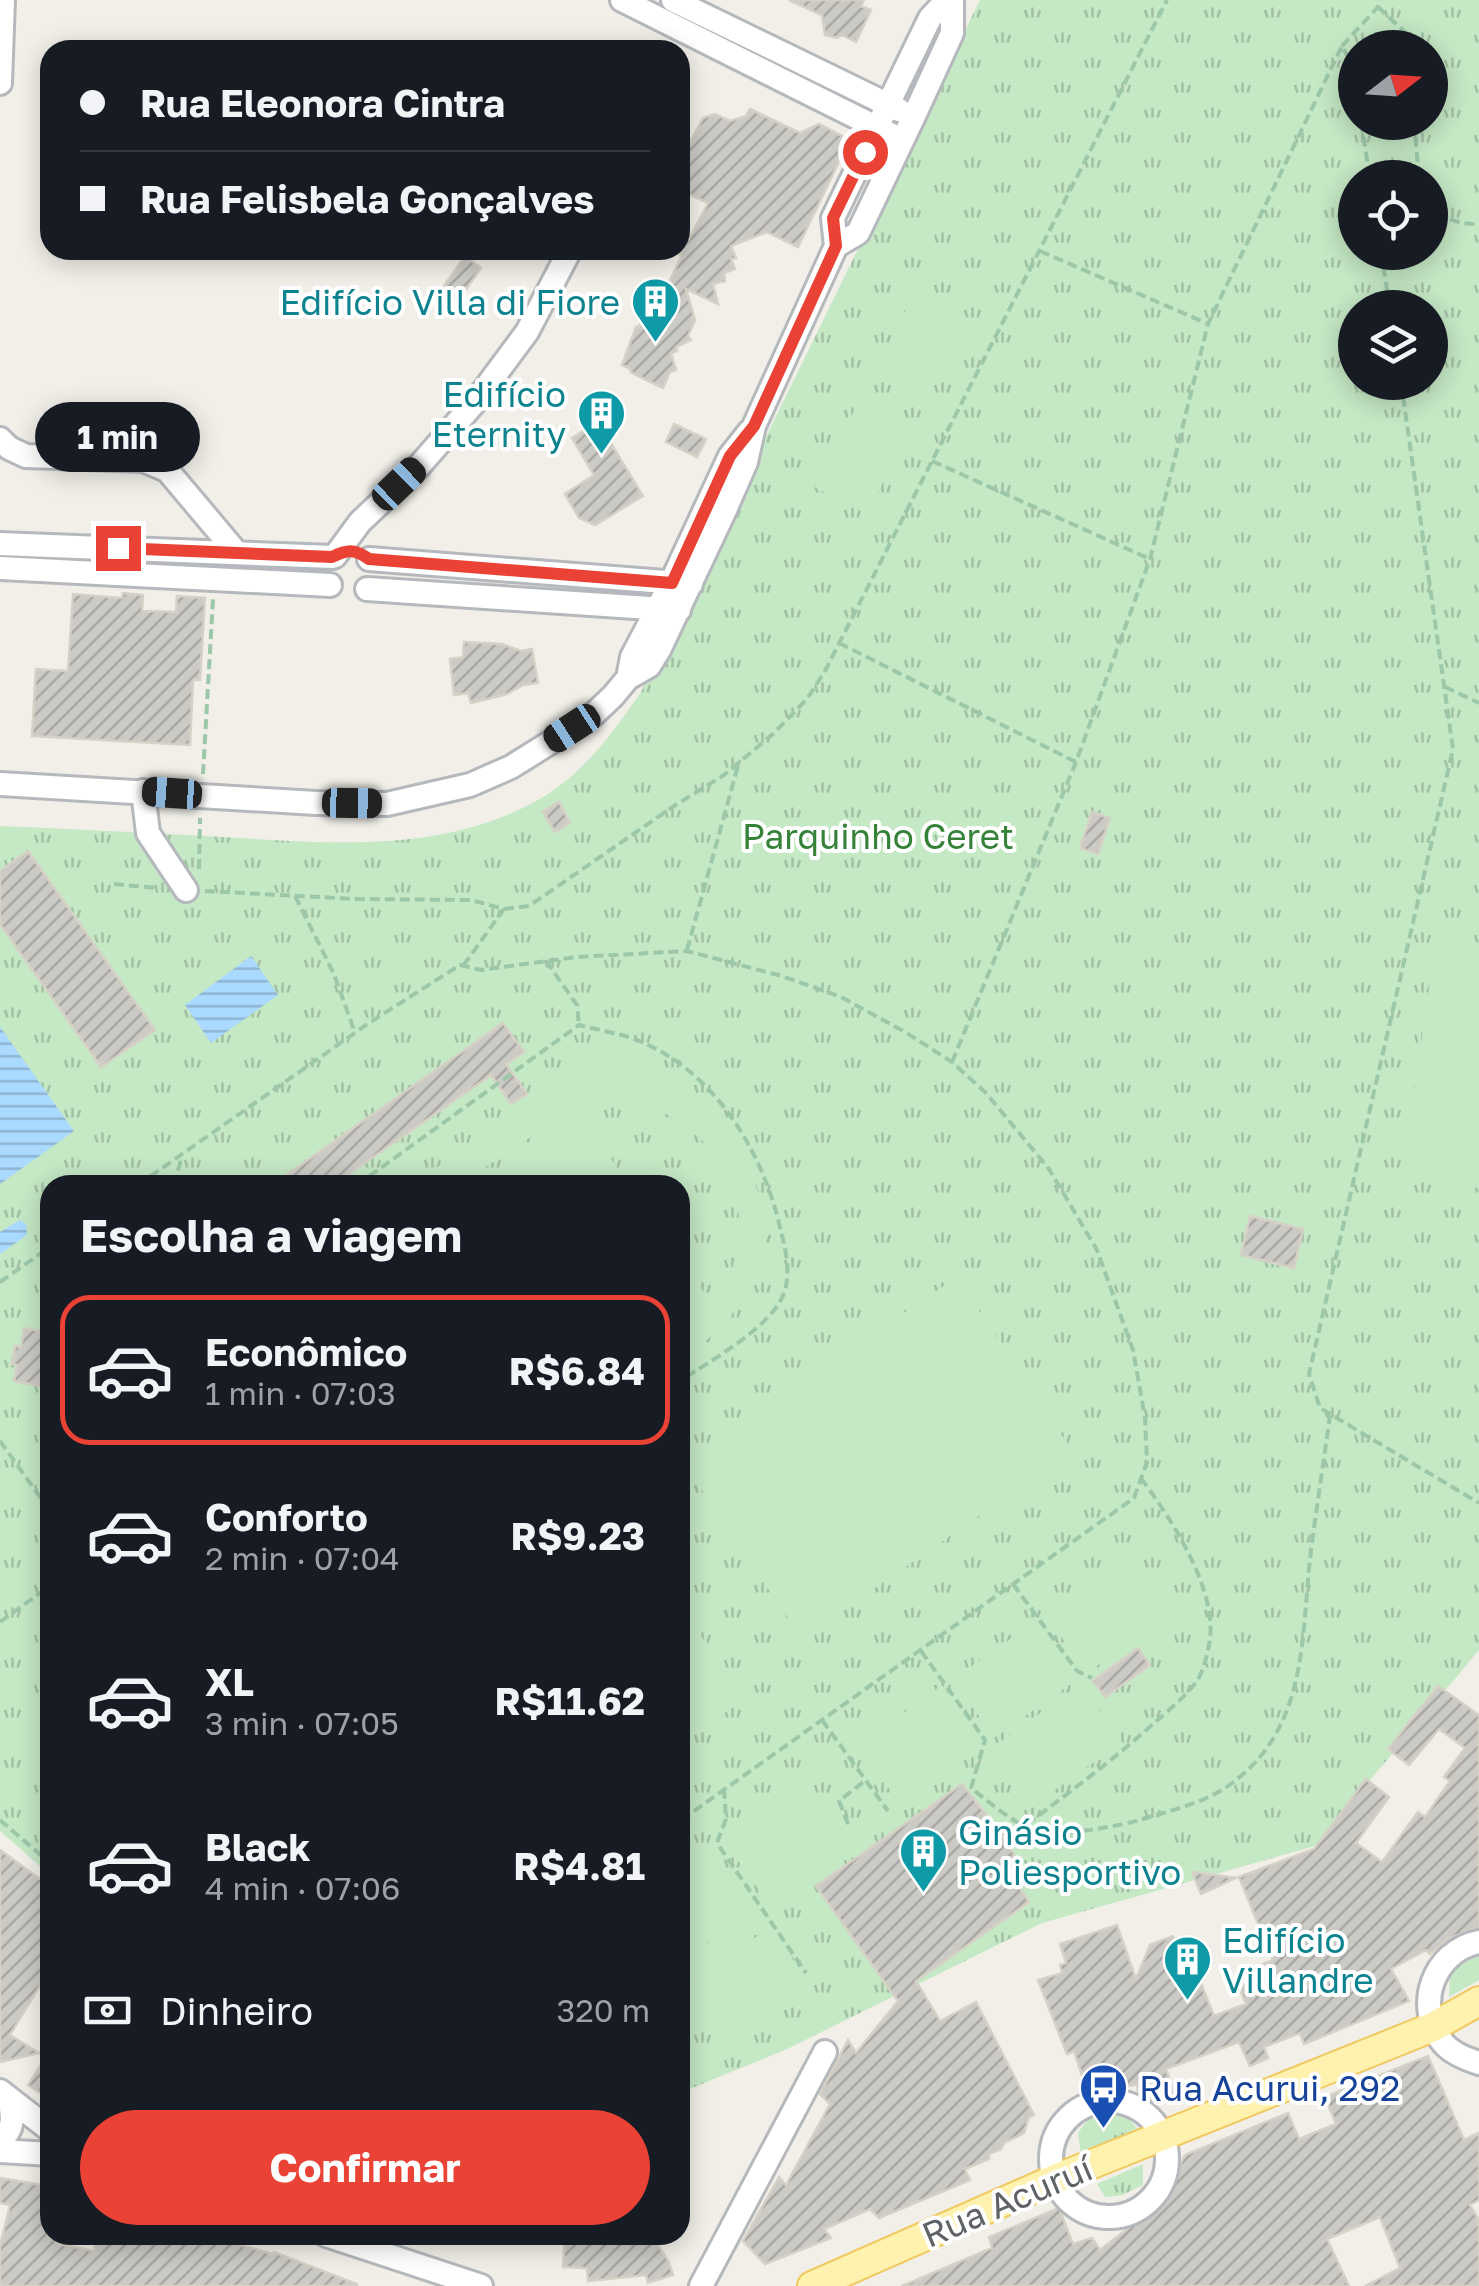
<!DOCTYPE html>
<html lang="pt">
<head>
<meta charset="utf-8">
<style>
	:root { --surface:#171b24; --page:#20242c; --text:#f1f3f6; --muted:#9ea1a6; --line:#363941; --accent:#ea4335 }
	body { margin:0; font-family:"Golos Text",sans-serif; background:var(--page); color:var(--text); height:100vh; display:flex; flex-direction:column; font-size:38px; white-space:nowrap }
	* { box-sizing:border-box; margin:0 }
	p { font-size:32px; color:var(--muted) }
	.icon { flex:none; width:55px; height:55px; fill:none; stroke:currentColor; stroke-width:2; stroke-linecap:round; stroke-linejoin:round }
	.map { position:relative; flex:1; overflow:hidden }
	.drawer { position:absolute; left:40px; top:1175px; width:650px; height:1070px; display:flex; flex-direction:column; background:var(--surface); border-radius:30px; box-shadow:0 5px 25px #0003 }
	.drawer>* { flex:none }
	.top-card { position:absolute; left:40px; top:40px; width:650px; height:220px; border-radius:30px; box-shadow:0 5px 25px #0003; display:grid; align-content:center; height:220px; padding:0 40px; background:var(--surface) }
	.needle { width:65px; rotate:73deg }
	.fabs { position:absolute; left:1338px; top:30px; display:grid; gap:20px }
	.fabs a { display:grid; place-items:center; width:110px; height:110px; border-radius:50%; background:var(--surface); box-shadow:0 5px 25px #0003; font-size:50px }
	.end { position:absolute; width:45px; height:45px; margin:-22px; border:12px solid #ea4335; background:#fff; box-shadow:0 0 0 5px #fff }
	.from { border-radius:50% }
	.bubble { position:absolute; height:70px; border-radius:35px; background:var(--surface); box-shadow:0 5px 25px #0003; font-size:32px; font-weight:700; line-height:70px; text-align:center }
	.car { position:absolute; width:30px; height:60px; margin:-30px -15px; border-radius:12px; box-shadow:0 0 8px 2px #0007; background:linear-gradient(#222 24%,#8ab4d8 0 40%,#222 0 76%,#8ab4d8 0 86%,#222 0) }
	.top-card b { display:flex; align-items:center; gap:35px; height:95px; font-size:38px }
	.top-card b+b { border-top:2px solid var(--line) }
	.top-card i { width:25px; height:25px; background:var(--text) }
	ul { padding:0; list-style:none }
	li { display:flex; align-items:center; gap:30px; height:150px; margin:0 20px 15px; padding:0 20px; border:5px solid transparent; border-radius:30px }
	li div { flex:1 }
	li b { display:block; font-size:38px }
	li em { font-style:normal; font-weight:700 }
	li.active { border-color:var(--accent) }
	li>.icon { width:90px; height:90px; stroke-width:1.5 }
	h2 { padding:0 40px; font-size:45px; line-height:120px }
	.pay { display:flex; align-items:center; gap:25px; height:110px; padding:0 40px; font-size:38px }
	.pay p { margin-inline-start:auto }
	.action { display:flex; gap:20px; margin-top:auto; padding:20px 40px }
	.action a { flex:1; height:115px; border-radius:60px; background:var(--accent); color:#fff; font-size:40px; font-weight:700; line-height:115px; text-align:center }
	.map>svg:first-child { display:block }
	.park { fill:url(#park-tufts); fill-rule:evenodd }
	.garden { fill:#c5e8c5 }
	.water { fill:url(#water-rules) }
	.building { fill:url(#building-hatch); stroke:#d6d1c6; stroke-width:2.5 }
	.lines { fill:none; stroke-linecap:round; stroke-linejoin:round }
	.minor-casing { stroke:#b5b8bc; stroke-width:28 }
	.major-casing { stroke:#f2c960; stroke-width:32 }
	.path { stroke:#9cc7a9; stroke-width:4; stroke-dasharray:10 5; stroke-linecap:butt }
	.minor { stroke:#fff; stroke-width:22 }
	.major { stroke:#fff2af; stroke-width:28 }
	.route { stroke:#ea4335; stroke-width:12 }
	.labels { text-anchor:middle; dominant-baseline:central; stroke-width:8; stroke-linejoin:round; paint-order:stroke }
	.culture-label { font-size:35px; fill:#0d838f; stroke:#fff; text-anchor:end }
	.park-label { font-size:35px; fill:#348238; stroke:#fff }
	.transit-label { font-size:35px; fill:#164399; stroke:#fff; text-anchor:start }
	.street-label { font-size:35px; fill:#5f6368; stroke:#fff }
</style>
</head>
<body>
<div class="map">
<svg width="1479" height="2286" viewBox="0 0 1479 2286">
	<defs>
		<pattern id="park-tufts" width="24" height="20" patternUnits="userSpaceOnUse" patternTransform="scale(2.5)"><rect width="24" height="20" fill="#c5e8c5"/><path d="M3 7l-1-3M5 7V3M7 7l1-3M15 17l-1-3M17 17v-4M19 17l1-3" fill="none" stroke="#a3c0a4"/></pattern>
		<pattern id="water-rules" width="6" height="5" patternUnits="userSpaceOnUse" patternTransform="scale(2.5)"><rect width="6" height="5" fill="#aadaff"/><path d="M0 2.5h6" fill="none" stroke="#8eb4d2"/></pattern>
		<pattern id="building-hatch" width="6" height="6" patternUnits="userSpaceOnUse" patternTransform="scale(2.5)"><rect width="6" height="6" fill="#cccac5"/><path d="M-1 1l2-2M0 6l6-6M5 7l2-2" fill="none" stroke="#a9a8a4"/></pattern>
	</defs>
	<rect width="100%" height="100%" fill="#f1efe8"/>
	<!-- park -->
	<path class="park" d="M 980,0 L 1479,0 L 1479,1650 L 1315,1846 L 1042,1923 L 787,2049 L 680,2093 L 680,1185 L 50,1185 L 50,1875 L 0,1831 L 0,826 C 69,829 138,832 206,836 C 317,842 435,857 536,801 C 582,776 612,734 641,692 ZM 1355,48 L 1430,48 L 1430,122 L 1355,122 ZM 1355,178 L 1430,178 L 1430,252 L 1355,252 ZM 1355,308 L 1430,308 L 1430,382 L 1355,382 Z
		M 1479,1952 L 1479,1980 L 1449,1997 L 1450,1976 L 1463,1960 Z
		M 1107,2107 L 1125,2114 L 1139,2131 L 1081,2155 L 1078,2133 L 1090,2116 Z
		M 1143,2164 L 1143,2185 L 1123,2195 L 1105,2197 L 1097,2184 Z"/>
	<!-- garden -->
	<path class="garden" d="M 916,290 L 968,318 L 927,398 L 874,371 Z
		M 856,407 L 908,435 L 866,514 L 814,487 Z
		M 1436,940 L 1479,943 L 1479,1188 L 1401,1180 Z
		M 614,1044 L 628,1065 L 611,1077 C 635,1080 657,1082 679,1091 C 708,1104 736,1135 747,1163 C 756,1184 764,1207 766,1230 C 766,1238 763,1246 762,1253 C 751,1302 719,1333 680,1361 L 680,1332 L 711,1305 L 724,1286 L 733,1266 L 740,1237 L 738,1205 L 733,1188 L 723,1168 L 712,1149 L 680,1121 L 655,1109 L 632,1104 L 614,1102 L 577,1106 L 459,1185 L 412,1185 Z
		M 579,1112 L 629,1185 L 475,1185 Z
		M 680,1258 L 708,1298 L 680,1317 Z
		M 957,1277 L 1072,1451 L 802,1639 L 683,1462 Z
		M 1130,1555 L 1171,1614 L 1087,1673 L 1046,1615 Z
		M 680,1605 L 744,1700 L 680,1743 Z
		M 1038,1620 L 1079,1678 L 994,1738 L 953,1679 Z
		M 1081,1684 L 1122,1742 L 1038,1802 L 997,1744 Z
		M 942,1685 L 983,1743 L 899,1803 L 858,1745 Z
		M 50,1710 L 50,1773 L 41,1779 L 11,1737 Z
		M 809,1782 L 850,1840 L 766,1900 L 725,1842 Z
		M 714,1851 L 755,1909 L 680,1962 L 680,1875 Z
		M 770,1927 L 811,1985 L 727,2045 L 686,1987 Z"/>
	<!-- water -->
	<path class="water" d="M 251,956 L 278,995 L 211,1043 L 185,1005 Z
		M 0,1027 L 74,1131 L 0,1184 Z
		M 20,1220 L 26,1224 L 27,1235 L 0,1254 L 0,1232 Z"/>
	<!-- building -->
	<path class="building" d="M 789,0 L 864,0 L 861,6 L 871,10 L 856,42 L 842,35 L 837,38 L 825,35 L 822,15 Z
		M 750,109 L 800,133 L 819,124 L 842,136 L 846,147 L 798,247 L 767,232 L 731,246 L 736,258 L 731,259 L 735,269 L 724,273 L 725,281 L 713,284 L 718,304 L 686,289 L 695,320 L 688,336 L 691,340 L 676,347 L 677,351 L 671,353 L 676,370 L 670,372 L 663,388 L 632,373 L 629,368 L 622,365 L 636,327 L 638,328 L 651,304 L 663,295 L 681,257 L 679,250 L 681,242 L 689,239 L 708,203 L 680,190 L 680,161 L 703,118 L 715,114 L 730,121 L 746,116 Z
		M 465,256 L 481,268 L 457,302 L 441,290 Z
		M 598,422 L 643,496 L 595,525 L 579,518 L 565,494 L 594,475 L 572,438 Z
		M 674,424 L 706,439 L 697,457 L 666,442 Z
		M 123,593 L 143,595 L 142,611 L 176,612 L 177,596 L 205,598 L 200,680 L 193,680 L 190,745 L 32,736 L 36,669 L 68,671 L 73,594 L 122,598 Z
		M 464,642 L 502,644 L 521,651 L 532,649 L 538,683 L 523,685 L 507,694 L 471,703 L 468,693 L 454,695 L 450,659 L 463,657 Z
		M 559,802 L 570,823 L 555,832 L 543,812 Z
		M 1092,812 L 1110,818 L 1098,854 L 1080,848 Z
		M 28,851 L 155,1030 L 101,1067 L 0,924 L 0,871 Z
		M 503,1023 L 524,1052 L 506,1064 L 527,1094 L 511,1104 L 491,1075 L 333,1185 L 272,1185 Z
		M 1250,1216 L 1303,1229 L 1294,1268 L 1241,1255 Z
		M 24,1328 L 50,1333 L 50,1388 L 14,1381 L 17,1365 L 12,1364 L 15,1346 L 21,1347 Z
		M 1138,1648 L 1150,1665 L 1105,1697 L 1093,1681 Z
		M 1438,1686 L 1479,1715 L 1479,1927 L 1449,1938 L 1430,1954 L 1426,1950 L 1391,1969 L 1409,2001 L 1304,2044 L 1300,2033 L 1264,2047 L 1268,2058 L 1250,2066 L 1239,2042 L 1166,2069 L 1175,2096 L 1157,2103 L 1138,2092 L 1137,2084 L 1089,2096 L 1074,2051 L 1067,2054 L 1038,1980 L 1062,1973 L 1060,1965 L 1066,1963 L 1060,1944 L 1117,1925 L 1136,1979 L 1150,1945 L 1173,1936 L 1188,1969 L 1196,1971 L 1214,2016 L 1246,2004 L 1239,1987 L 1267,1975 L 1263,1964 L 1273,1960 L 1239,1877 L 1314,1849 L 1366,1779 L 1389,1797 L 1356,1843 L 1382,1862 L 1418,1812 L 1425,1817 L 1450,1781 L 1444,1777 L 1465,1748 L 1439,1729 L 1409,1765 L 1388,1749 Z
		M 962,1784 L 1011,1846 L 1010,1847 L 1018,1861 L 1007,1869 L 1029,1902 L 916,1981 L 940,2021 L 976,2002 L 1034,2115 L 1029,2117 L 1024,2133 L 1004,2143 L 1001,2149 L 989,2154 L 989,2159 L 965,2169 L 970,2180 L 879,2218 L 870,2209 L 824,2229 L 831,2238 L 765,2264 L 743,2241 L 779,2177 L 786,2185 L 830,2104 L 820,2094 L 848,2040 L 856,2053 L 898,2001 L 816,1886 Z
		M 0,1850 L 50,1886 L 50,1969 L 10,2035 L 39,2053 L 0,2062 Z
		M 1192,1872 L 1208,1874 L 1236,1878 L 1201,1894 Z
		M 50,2050 L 50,2099 L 28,2085 Z
		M 1428,2056 L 1464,2140 L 1479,2133 L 1479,2200 L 1470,2205 L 1479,2220 L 1479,2286 L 1365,2286 L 1400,2268 L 1380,2217 L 1327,2239 L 1349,2286 L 902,2286 L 992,2248 L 989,2237 L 1059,2208 L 1073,2244 L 1092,2238 L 1100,2250 L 1160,2204 L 1185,2155 L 1288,2113 L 1299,2139 L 1336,2124 L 1325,2097 Z
		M 0,2178 L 48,2186 L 46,2203 L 50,2204 L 50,2235 L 60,2235 L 58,2244 L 94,2251 L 97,2235 L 243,2235 L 240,2245 L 273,2254 L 274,2252 L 357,2284 L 357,2286 L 0,2286 L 0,2246 L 10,2205 L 0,2203 Z
		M 565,2235 L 651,2235 L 669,2262 L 673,2275 L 648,2283 L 646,2275 L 588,2281 L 587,2268 L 563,2267 Z"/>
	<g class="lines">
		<defs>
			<path id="minor" d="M 622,0 L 902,140
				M 673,0 L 899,110
				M 0,83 L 3,0
				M 836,246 L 858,233 L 914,116 L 952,33 L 952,0
				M 0,439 L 9,448 L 26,456 L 143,460 L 167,470 L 236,552
				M 0,544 L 333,557
				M 335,556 L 360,522 L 419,466 L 475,402 L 527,332 L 570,250
				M 369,559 L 691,584
				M 0,568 L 330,585
				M 367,589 L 679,610
				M 628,678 L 632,657 L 671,583 L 730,456 L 749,432
				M 0,784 L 316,803 L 387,804 L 470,785 L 511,767 L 551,742 L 594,714 L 613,696 L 628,678 L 649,666 L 659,650 L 725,510 L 746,462 L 754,426 L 836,246 L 833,218 L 930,18 L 947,0
				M 143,791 L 148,833 L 186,890
				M 1479,1942 C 1433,1951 1413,2007 1444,2044 C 1453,2054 1466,2059 1479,2063
				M 0,2091 L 50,2130
				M1051 2159a58 58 0 1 1 116 0a58 58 0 1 1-116 0Z
				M 0,2141 C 15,2129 13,2116 9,2098
				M 0,2151 L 50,2154
				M 326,2235 L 481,2286
				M 701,2286 L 825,2052"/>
			<path id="major" d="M 812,2286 L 1055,2179 L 1433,2027 L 1479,2001"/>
		</defs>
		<!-- minor casing -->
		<use href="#minor" class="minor-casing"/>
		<!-- major casing -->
		<use href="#major" class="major-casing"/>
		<!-- path -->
		<path class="path" d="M 1378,7 L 1406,33 L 1408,48
			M 1342,46 L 1378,7 L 1379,0
			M 1361,122 L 1370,178
			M 1414,122 L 1418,166 L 1422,178
			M 1430,198 C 1437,218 1459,225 1479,224
			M 1040,251 L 1206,323
			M 1381,252 L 1390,308
			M 1401,382 L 1453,749 L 1309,1374 L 1320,1408 L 1479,1503
			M 932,461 L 1150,559
			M 839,643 L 1076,762
			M 1445,687 L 1479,703
			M 203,774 L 213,599
			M 199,869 L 200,818
			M 114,884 L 156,888
			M 205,891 L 356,899 L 471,900 L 504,909 L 463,966
			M 295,896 L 334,974 L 355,1033
			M 504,909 L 529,906 L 674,806 L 724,775 L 773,734 L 807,699 L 825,671 L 1167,0
			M 687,950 L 739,762
			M 546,961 L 577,1005 L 579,1025
			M 952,1062 L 1076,762 L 1150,559 L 1208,324 L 1342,46 L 1353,67 L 1355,81
			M 138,1185 L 369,1023 L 460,965 L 481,970 L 577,957 L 687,951 L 782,976 L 841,997 L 905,1032 L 952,1062 L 986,1093 L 1049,1169 L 1097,1250 L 1133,1350 L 1145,1418 L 1147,1462 L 1134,1498 L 680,1821
			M 174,1185 L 182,1156
			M 357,1185 L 579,1025 C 601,1031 626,1034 646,1044 C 719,1077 765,1157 781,1232 C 786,1250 791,1274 784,1293 C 772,1327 710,1361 680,1381
			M 0,1282 L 50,1247
			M 0,1441 L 50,1511
			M 1013,1584 L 1077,1671 L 1092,1678
			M 0,1622 L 50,1586
			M 921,1651 L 985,1740 L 971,1788 C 988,1801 1014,1824 1034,1830 C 1058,1838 1121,1826 1146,1818 C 1176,1809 1211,1801 1236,1780 C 1309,1723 1301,1633 1311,1550 C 1317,1505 1324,1460 1330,1415
			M 822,1720 L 888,1811
			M 724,1789 L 726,1819 L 717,1843 L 806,1973
			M 0,1820 L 50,1863
			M 848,1824 L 839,1801 L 866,1780
			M 1027,1824 C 1070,1792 1113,1760 1153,1724 C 1168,1711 1185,1697 1197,1681 C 1203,1672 1207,1655 1209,1645 C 1220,1592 1171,1519 1141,1478"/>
		<!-- minor -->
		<use href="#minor" class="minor"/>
		<!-- major -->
		<use href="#major" class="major"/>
	</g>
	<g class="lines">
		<!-- route -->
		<path class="route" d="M 118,548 L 332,557 C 348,549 355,549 369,559 L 672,583 L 730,456 L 754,426 L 836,246 L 833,218 L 865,152"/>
	</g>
	<!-- icons -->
	<defs>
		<symbol id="building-pin" viewBox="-11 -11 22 30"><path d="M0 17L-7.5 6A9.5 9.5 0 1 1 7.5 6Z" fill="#0f9aa8" stroke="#fff"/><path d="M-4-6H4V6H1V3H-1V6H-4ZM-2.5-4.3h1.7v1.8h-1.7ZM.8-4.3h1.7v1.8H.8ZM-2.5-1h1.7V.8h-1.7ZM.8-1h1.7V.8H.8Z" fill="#fff"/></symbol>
		<symbol id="bus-pin" viewBox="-11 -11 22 30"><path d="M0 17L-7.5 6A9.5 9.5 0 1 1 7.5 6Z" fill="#1a4fb4" stroke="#fff"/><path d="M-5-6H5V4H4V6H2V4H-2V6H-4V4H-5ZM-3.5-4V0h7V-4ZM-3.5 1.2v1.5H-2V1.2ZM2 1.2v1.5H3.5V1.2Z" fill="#fff"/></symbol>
	</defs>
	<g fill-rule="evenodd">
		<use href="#building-pin" x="628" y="274" width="55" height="75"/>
		<use href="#building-pin" x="574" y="386" width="55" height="75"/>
		<use href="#building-pin" x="896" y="1824" width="55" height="75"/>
		<use href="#building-pin" x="1160" y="1932" width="55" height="75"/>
		<use href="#bus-pin" x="1076" y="2060" width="55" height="75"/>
	</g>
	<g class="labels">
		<!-- culture labels -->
		<g class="culture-label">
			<text x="620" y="302">Edifício Villa di Fiore</text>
			<text x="566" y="394">Edifício<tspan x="566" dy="40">Eternity</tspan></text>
			<text x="958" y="1832" text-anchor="start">Ginásio<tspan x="958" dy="40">Poliesportivo</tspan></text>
			<text x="1222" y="1940" text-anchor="start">Edifício<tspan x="1222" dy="40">Villandre</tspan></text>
		</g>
		<!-- park labels -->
		<g class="park-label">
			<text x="878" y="836">Parquinho Ceret</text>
		</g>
		<!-- transit labels -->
		<g class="transit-label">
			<text x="1139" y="2088">Rua Acurui, 292</text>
		</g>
		<!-- street labels -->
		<g class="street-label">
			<text transform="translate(1007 2201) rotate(-23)">Rua Acuruí</text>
		</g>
	</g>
</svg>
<div class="fabs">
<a><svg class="needle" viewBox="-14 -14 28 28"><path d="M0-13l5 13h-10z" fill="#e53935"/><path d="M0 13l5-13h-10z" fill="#9ea1a6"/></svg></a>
<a><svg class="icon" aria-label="locate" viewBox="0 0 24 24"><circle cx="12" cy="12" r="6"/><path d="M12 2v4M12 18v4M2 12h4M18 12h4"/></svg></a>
<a><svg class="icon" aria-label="layers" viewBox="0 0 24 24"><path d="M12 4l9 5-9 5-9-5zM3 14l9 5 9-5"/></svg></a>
</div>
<i class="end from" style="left:865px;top:152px"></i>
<i class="end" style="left:118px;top:548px"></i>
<div class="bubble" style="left:35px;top:402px;width:165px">1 min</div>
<i class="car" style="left:399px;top:484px;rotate:46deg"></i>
<i class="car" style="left:572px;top:728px;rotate:237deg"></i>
<i class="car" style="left:172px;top:793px;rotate:274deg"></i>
<i class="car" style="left:352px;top:803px;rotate:91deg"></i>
<div class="top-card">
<b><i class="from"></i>Rua Eleonora Cintra</b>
<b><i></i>Rua Felisbela Gonçalves</b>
</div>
<section class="drawer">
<h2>Escolha a viagem</h2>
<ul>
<li class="active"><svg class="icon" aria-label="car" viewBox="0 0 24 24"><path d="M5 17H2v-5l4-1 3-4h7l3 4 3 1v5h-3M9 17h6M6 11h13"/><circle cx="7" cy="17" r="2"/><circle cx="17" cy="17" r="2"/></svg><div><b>Econômico</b><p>1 min · 07:03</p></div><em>R$6.84</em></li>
<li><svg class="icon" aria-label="car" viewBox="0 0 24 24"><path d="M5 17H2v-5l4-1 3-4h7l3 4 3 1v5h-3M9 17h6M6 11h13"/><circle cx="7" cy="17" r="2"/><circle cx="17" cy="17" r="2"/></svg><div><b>Conforto</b><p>2 min · 07:04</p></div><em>R$9.23</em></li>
<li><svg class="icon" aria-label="car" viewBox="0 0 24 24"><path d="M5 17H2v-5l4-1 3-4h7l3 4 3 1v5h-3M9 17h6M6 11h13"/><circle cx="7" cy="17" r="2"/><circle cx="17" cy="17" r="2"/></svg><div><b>XL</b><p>3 min · 07:05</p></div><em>R$11.62</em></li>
<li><svg class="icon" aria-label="car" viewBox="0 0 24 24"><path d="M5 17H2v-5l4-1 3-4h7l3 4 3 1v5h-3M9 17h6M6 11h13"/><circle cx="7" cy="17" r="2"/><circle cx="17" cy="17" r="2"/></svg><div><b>Black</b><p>4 min · 07:06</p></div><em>R$4.81</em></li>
</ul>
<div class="pay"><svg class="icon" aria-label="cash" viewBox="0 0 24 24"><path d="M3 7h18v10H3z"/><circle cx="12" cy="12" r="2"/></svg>Dinheiro<p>320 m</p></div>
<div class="action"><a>Confirmar</a></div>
</section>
</div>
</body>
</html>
